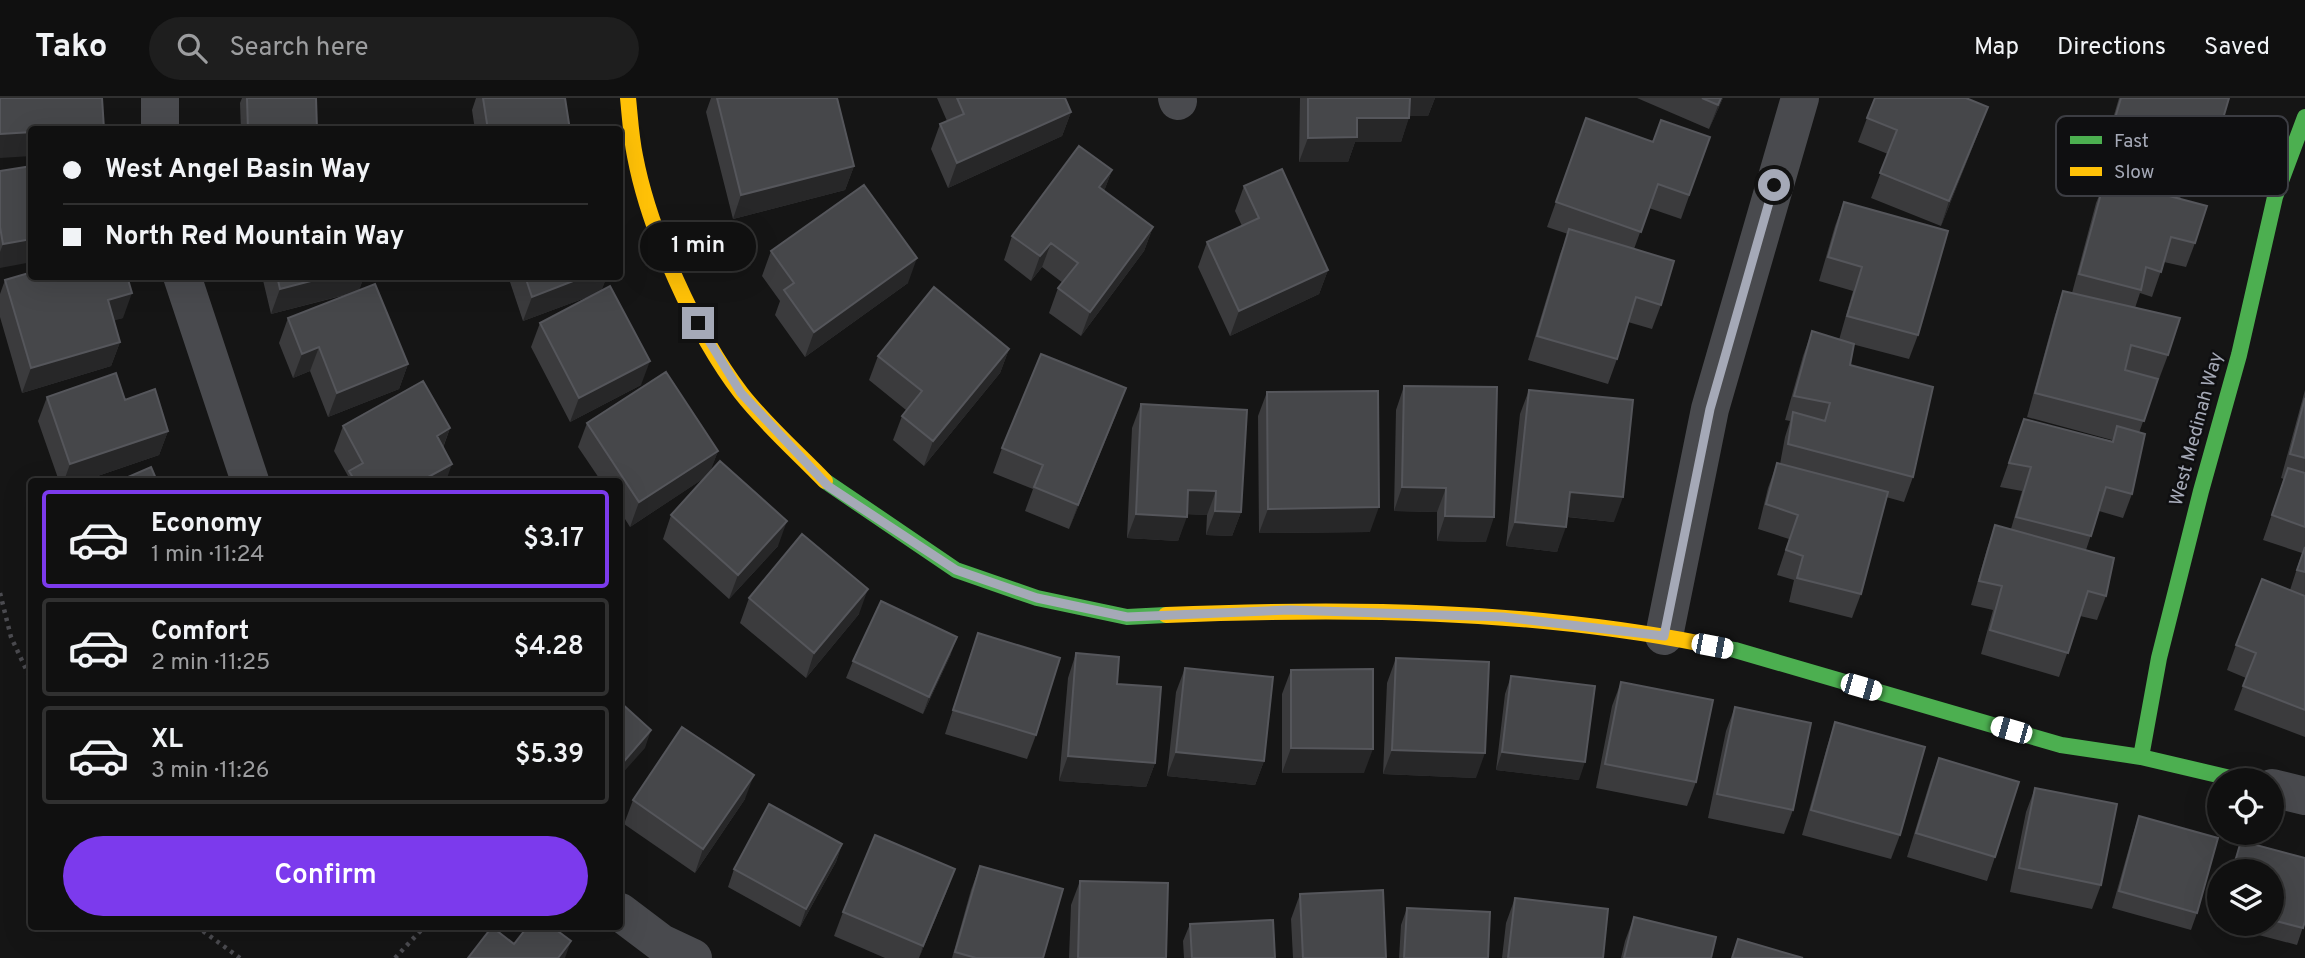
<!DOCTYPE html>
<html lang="en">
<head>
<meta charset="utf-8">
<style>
	:root { --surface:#101010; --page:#1e1e1e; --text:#f1f3f6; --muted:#9c9d9f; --line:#303030; --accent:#7c3aed }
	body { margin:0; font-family:Overpass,sans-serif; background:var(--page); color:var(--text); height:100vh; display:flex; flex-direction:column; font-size:26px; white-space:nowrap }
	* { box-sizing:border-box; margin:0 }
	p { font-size:23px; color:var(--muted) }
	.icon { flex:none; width:38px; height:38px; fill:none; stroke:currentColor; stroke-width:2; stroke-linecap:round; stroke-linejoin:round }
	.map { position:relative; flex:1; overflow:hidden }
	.sheet { position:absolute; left:28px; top:380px; width:595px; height:452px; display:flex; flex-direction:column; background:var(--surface); border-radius:7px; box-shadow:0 7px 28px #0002,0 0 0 2px var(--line) }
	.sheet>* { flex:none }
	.hud { position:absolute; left:28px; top:28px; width:595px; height:154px; border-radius:7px; box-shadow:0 7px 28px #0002,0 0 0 2px var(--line); display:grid; align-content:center; height:154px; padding:0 35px; background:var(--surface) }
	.controls { position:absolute; left:2207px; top:670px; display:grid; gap:14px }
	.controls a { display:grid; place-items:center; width:77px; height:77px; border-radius:50%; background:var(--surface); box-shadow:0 7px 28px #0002,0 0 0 2px var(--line); font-size:35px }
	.end { position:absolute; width:32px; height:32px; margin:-16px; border:9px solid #a5a9b7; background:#111; box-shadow:0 0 0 4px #111 }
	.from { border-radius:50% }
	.bubble { position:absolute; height:49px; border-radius:24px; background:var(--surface); box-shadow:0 7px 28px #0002,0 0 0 2px var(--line); font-size:23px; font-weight:600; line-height:49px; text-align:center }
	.car { position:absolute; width:21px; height:42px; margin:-21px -10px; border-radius:9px; box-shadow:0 0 5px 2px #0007; background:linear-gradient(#fff 24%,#345 0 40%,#fff 0 76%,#345 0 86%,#fff 0) }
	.hud b { display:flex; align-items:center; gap:24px; height:66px; font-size:26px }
	.hud b+b { border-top:2px solid var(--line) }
	.hud i { width:18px; height:18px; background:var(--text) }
	ul { padding:12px 0 0; list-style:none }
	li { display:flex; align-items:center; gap:21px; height:98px; margin:0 14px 10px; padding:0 21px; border:4px solid var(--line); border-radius:7px }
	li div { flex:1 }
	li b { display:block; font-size:26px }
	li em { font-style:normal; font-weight:600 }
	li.on { border-color:var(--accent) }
	li>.icon { width:63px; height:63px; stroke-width:1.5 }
	.primary-button { display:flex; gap:14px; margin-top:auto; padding:14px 35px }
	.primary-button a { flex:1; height:80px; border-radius:42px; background:var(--accent); color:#fff; font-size:28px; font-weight:600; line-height:80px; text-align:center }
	header { display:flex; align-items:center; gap:42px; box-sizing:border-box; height:98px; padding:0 35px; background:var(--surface); border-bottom:2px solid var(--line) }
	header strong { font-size:33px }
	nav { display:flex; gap:38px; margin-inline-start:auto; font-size:24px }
	.search { width:490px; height:63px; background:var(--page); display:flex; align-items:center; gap:18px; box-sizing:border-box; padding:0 24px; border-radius:38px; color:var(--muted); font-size:26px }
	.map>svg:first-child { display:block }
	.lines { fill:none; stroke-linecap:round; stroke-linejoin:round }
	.path { stroke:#4b4b50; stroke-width:4.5; stroke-dasharray:3.5 5; stroke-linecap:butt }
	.street { stroke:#494a4e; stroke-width:38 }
	.fast { stroke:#4caf50; stroke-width:16 }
	.slow { stroke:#ffc107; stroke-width:16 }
	.wall { fill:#3b3b3d }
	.shaded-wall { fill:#272728 }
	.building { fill:#46474a; stroke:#55565b; stroke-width:2 }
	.route { stroke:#a5a9b7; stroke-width:9 }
	.labels { text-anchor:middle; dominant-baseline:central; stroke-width:5; stroke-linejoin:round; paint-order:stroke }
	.street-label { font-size:19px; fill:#a5a9b7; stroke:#0f0f11 }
	.key { fill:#0f0f11; stroke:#3c3d43; stroke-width:2 }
	.key-label { font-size:19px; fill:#a5a9b7 }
</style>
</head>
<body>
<header>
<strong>Tako</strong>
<div class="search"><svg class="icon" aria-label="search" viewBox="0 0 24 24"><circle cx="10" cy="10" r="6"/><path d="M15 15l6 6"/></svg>Search here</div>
<nav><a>Map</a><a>Directions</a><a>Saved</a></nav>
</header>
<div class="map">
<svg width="2305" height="860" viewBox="0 0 2305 860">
	<rect width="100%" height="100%" fill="#151515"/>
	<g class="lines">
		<!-- path -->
		<path class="path" d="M 0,495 L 11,539 L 32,584
			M 196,828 L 240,860
			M 395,860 L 425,828"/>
		<!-- street -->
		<path class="street" d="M 1177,0 L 1178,3
			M 160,32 L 160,0
			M 182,178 L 250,383
			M 1664,538 L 1710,311 L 1800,0
			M 2272,690 L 2305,698
			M 620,814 L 661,845 L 693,860"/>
		<!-- fast -->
		<path class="fast" d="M 825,383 L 956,472 L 1037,500 L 1127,519 L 1166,517
			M 1703,546 L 1735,552 L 2061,647 L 2141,659 L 2239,682
			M 2141,659 L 2159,560 L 2201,393 L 2239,257 L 2275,99 L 2305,19"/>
		<!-- slow -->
		<path class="slow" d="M 628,0 C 630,19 631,39 635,58 C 649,132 695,235 741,295 C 765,326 797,354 825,383
			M 1166,517 C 1344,510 1527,511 1703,546"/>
	</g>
	<!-- wall -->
	<path class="wall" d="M 242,0 L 316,0 L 317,32 L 241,32 L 240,5 Z
		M 476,0 L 565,0 L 570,32 L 475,32 L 472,12 Z
		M 711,0 L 837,0 L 854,68 L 845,92 L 733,121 L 706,14 Z
		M 937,0 L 1065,0 L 1071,14 L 1062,38 L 948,90 L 931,51 L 940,26 L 947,23 Z
		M 1300,0 L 1435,0 L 1428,18 L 1409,18 L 1401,44 L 1355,44 L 1348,64 L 1299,64 Z
		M 1637,0 L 1723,0 L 1709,31 Z
		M 2119,0 L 2229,0 L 2213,48 L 2197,44 L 2180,101 L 2195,145 L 2186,169 L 2164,164 L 2152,199 L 2140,195 L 2135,210 L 2168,257 L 2159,281 L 2158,281 L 2139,335 L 2132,396 L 2123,420 L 2099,413 L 2086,452 L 2106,498 L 2097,522 L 2080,518 L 2059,579 L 1981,556 L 1993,512 L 1971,507 L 1987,451 L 1995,427 L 2011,431 L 2022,393 L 2000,389 L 2024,321 L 2112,343 L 2112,342 L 2027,319 L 2055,217 L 2063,193 L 2072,195 L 2096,105 L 2103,88 L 2094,85 Z
		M 1586,20 L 1653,44 L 1710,39 L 1681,121 L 1649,110 L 1634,151 L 1661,207 L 1652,231 L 1628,224 L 1617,261 L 1608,286 L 1528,262 L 1560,156 L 1568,136 L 1547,129 Z
		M 1867,20 L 1979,33 L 1941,128 L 1871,100 L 1888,56 L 1858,44 Z
		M 32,68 L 0,170 L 0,73 Z
		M 1112,72 L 1104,93 L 1153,129 L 1144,153 L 1081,238 L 1049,215 L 1058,190 L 1063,185 L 1042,169 L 1031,183 L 1004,162 L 1012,138 Z
		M 1244,88 L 1328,172 L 1319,196 L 1230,238 L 1198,169 L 1207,144 L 1242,128 L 1235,113 Z
		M 1844,104 L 1918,237 L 1909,261 L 1848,245 L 1850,267 L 1913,379 L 1904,404 L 1886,399 L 1861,496 L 1852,520 L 1789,504 L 1794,482 L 1777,477 L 1789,441 L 1758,431 L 1768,390 L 1777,365 L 1780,366 L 1785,339 L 1790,323 L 1785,322 L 1803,258 L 1812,233 L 1839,242 L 1853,193 L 1819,183 L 1835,128 Z
		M 771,153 L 908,185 L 805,259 L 775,217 L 780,203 L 762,178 Z
		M 262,178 L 364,178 L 359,192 L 408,266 L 399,291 L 328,319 L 310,273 L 293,280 L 279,245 L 288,220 L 353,195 L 271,216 Z
		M 508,178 L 607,178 L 601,193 L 641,287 L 570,324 L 531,249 L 540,225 L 593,197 L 523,223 Z
		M 5,182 L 123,220 L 113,222 L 120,244 L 111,268 L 22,295 L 0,219 L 0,196 Z
		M 1009,251 L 1000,275 L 924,368 L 893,342 L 902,318 L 906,312 L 869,282 L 878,258 Z
		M 1404,288 L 1486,444 L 1437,443 L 1437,414 L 1394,413 L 1396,312 Z
		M 1529,292 L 1614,424 L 1567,419 L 1557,454 L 1506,448 L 1520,316 Z
		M 2305,292 L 2305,639 L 2234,612 L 2246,580 L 2227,572 L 2236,547 L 2290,492 L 2302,455 L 2263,442 L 2284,381 L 2281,380 Z
		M 1267,294 L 1370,434 L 1259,435 L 1258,318 Z
		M 47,299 L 168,333 L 159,357 L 83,383 L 59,383 L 38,323 Z
		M 1141,306 L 1241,414 L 1232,438 L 1206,437 L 1207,417 L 1187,416 L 1178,443 L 1127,440 L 1132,330 Z
		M 1117,314 L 1069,431 L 1025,413 L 1033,391 L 993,375 L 1002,350 Z
		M 587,325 L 718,353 L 710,373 L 778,448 L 729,501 L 663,441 L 671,417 L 704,380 L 630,429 L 620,413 L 620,383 L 601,383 L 578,349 Z
		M 343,328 L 450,330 L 443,350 L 446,383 L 346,383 L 348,378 L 334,353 Z
		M 749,500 L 859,516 L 806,580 L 740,525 Z
		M 978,535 L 1036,637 L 1027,661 L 945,636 Z
		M 1076,555 L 1117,586 L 1155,665 L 1146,689 L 1059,683 L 1068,580 Z
		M 951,556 L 923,616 L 846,580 L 853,563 Z
		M 1396,560 L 1476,680 L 1383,676 L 1387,585 Z
		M 1185,570 L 1264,663 L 1255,687 L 1167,678 L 1176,594 Z
		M 1291,572 L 1364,675 L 1282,675 L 1282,596 Z
		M 1511,578 L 1579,682 L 1496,672 L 1505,596 Z
		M 1621,584 L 1696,684 L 1687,708 L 1596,690 L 1612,608 Z
		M 1735,609 L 1793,712 L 1784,736 L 1708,720 L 1726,633 Z
		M 1835,624 L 1900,737 L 1891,761 L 1802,737 L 1827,649 Z
		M 1939,660 L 1995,759 L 1987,783 L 1907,759 L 1930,684 Z
		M 2035,690 L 2101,787 L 2092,811 L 2010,794 L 2026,714 Z
		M 745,701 L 695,775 L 624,726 L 633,702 Z
		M 2139,718 L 2197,815 L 2191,832 L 2112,810 L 2133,736 Z
		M 2241,743 L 2305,760 L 2305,823 L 2297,847 L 2217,826 L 2219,817 L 2219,826 L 2272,826 L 2272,774 L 2231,774 Z
		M 842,746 L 836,764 L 800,829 L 728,789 L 734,771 Z
		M 980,768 L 1043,860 L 952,860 L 971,792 Z
		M 955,771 L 946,795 L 919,860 L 885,860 L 834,838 L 843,814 Z
		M 1080,783 L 1166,860 L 1069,860 L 1071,807 Z
		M 1300,796 L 1386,860 L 1293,860 L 1291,821 Z
		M 1515,800 L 1603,860 L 1502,860 L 1506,825 Z
		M 1407,810 L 1488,860 L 1399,860 L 1401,827 Z
		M 1634,819 L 1711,860 L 1621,860 L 1625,843 Z
		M 1190,826 L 1275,860 L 1184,860 L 1183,843 Z"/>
	<!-- shaded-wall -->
	<path class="shaded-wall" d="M 1407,0 L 1435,0 L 1428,18 L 1401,18 Z
		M 1721,0 L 1723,0 L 1709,31 Z
		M 1988,9 L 1979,33 L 1941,128 L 1949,103 Z
		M 1071,14 L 1062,38 L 948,90 L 957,65 Z
		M 1357,20 L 1409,20 L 1401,44 L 1355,44 L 1348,64 L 1299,64 L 1308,40 Z
		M 32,34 L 32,58 L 0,60 L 0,36 Z
		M 854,68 L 845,92 L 733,121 L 741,97 Z
		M 1112,72 L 1103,96 L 1099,89 Z
		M 1153,129 L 1144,153 L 1081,238 L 1090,214 Z
		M 32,141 L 32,164 L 0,170 L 0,154 L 3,146 Z
		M 1051,145 L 1042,169 L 1031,183 L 1040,158 Z
		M 917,160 L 908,185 L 805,259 L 814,234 Z
		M 1328,172 L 1319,196 L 1230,238 L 1239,213 Z
		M 330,178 L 364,178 L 359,193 L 271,216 L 280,191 Z
		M 586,178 L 607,178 L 601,194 L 523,223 L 532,199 Z
		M 132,195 L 123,220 L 99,227 L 108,202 Z
		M 120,244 L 111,268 L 22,295 L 31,270 Z
		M 319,249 L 310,273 L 293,280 L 302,256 Z
		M 1009,251 L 1000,275 L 924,368 L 933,343 Z
		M 650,263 L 641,287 L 570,324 L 579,300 Z
		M 408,266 L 399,291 L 328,319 L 337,295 Z
		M 1126,290 L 1117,314 L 1069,431 L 1078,407 Z
		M 450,330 L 441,354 L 437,338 Z
		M 168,333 L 159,357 L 83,383 L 64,383 L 70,366 Z
		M 718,353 L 709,377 L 630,429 L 639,404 Z
		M 452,366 L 446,383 L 421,383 Z
		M 1402,389 L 1446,390 L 1437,414 L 1394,413 Z
		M 1188,392 L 1216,393 L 1207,417 L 1179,416 Z
		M 1570,394 L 1623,399 L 1614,424 L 1561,418 Z
		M 1379,409 L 1370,434 L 1259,435 L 1268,411 Z
		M 1215,413 L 1241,414 L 1232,438 L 1206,437 Z
		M 1136,416 L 1187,419 L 1178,443 L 1127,440 Z
		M 1445,418 L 1494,419 L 1486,444 L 1437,443 Z
		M 787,423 L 778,448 L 729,501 L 738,477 Z
		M 1515,424 L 1566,429 L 1557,454 L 1506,448 Z
		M 868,491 L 859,516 L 806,580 L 814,555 Z
		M 957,539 L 951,556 L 923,616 L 929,599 Z
		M 651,632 L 645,650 L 620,678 L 620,668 Z
		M 1291,650 L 1373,651 L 1364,675 L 1282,675 Z
		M 1392,652 L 1485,655 L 1476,680 L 1383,676 Z
		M 1176,654 L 1264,663 L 1255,687 L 1167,678 Z
		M 1502,654 L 1585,664 L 1579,682 L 1496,672 Z
		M 1068,658 L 1155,665 L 1146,689 L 1059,683 Z
		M 754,677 L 745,701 L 695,775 L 703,751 Z
		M 842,746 L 836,764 L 800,829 L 806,811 Z
		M 955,771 L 946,795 L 919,860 L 923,848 Z
		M 571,843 L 565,860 L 558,860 Z"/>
	<!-- building -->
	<path class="building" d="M 0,0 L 102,0 L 104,31 L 32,32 L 32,34 L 0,36 Z
		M 247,0 L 316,0 L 317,32 L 248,32 Z
		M 483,0 L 565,0 L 570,32 L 488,32 Z
		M 717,0 L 837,0 L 854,68 L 741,97 Z
		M 957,0 L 1065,0 L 1071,14 L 957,65 L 940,26 L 964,16 Z
		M 1308,0 L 1410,0 L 1409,20 L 1357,20 L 1357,39 L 1308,40 Z
		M 1702,0 L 1721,0 L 1718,7 Z
		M 1875,0 L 1966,0 L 1988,9 L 1949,103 L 1880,75 L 1897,32 L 1867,20 Z
		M 2121,0 L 2229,0 L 2222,24 L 2204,19 L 2185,85 L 2103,61 Z
		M 1586,20 L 1653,44 L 1661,22 L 1710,39 L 1689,97 L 1658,86 L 1641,134 L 1556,104 Z
		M 1079,48 L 1112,72 L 1099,89 L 1153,129 L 1090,214 L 1058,190 L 1078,165 L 1051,145 L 1040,158 L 1012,138 Z
		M 32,68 L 32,141 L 3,146 L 0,129 L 0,73 Z
		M 1282,71 L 1328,172 L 1239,213 L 1207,144 L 1259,120 L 1244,88 Z
		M 2105,81 L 2207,108 L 2195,145 L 2171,139 L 2161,174 L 2146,169 L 2141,192 L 2079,176 Z
		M 864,87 L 917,160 L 814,234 L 784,192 L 794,185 L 771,153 Z
		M 1844,104 L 1948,133 L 1918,237 L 1847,218 L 1862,169 L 1828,159 Z
		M 1569,131 L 1674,163 L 1661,207 L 1636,199 L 1617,261 L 1537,238 Z
		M 32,174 L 32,178 L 127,178 L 132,195 L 108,202 L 120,244 L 31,270 L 5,182 Z
		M 277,178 L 330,178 L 280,191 Z
		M 525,178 L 586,178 L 532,199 Z
		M 375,186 L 408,266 L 337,295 L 319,249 L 302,256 L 288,220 Z
		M 610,188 L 650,263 L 579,300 L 540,225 Z
		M 934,189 L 1009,251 L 933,343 L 902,318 L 922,293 L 878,258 Z
		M 2063,193 L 2180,220 L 2168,257 L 2131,247 L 2125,272 L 2158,281 L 2144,323 L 2035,295 Z
		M 1812,233 L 1854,246 L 1850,267 L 1933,289 L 1913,379 L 1788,346 L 1793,314 L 1825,323 L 1830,305 L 1794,298 Z
		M 1041,256 L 1126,290 L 1078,407 L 1034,389 L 1043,367 L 1002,350 Z
		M 666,274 L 718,353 L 639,404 L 587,325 Z
		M 116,275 L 125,302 L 155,291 L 168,333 L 70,366 L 47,299 Z
		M 423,283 L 450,330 L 437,338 L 452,366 L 421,383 L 355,383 L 349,373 L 363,365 L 343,328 Z
		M 1404,288 L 1497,289 L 1494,419 L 1445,418 L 1446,390 L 1402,389 Z
		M 1529,292 L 1633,302 L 1623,399 L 1570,394 L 1566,429 L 1515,424 Z
		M 1378,293 L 1379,409 L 1268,411 L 1267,294 Z
		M 2305,300 L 2305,360 L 2290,356 Z
		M 1141,306 L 1247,312 L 1241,414 L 1215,413 L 1216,393 L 1188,392 L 1187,419 L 1136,416 Z
		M 2024,321 L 2113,344 L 2117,328 L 2145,336 L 2132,396 L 2106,389 L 2091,438 L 2016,419 L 2031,369 L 2009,365 Z
		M 720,363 L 787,423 L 738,477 L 671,417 Z
		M 1777,365 L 1888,394 L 1861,496 L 1797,480 L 1803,458 L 1786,452 L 1798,417 L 1766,406 Z
		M 151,369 L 157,383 L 119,383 Z
		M 2288,370 L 2305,375 L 2305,429 L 2272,417 Z
		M 1995,427 L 2114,460 L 2106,498 L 2088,493 L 2068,555 L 1990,532 L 2002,488 L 1979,483 Z
		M 802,436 L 868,491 L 814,555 L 749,500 Z
		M 2305,449 L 2305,474 L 2297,472 Z
		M 2262,481 L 2305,498 L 2305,612 L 2243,588 L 2256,555 L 2236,547 Z
		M 881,503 L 957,539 L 929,599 L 853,563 Z
		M 978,535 L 1060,560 L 1036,637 L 953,612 Z
		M 1076,555 L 1119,559 L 1117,586 L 1161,589 L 1155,665 L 1068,658 Z
		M 1396,560 L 1489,564 L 1485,655 L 1392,652 Z
		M 1185,570 L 1273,579 L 1264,663 L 1176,654 Z
		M 1373,571 L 1373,651 L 1291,650 L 1291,572 Z
		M 1511,578 L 1595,588 L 1585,664 L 1502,654 Z
		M 1621,584 L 1713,602 L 1696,684 L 1605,666 Z
		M 620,604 L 651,632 L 620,668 Z
		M 1735,609 L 1811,625 L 1793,712 L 1717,696 Z
		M 1835,624 L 1925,649 L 1900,737 L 1811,712 Z
		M 682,629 L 754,677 L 703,751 L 633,702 Z
		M 1939,660 L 2019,684 L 1995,759 L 1916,735 Z
		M 2035,690 L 2117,706 L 2101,787 L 2019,770 Z
		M 769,706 L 842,746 L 806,811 L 734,771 Z
		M 2139,718 L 2218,740 L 2197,815 L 2119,793 Z
		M 875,737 L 955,771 L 923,848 L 843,814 Z
		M 2241,743 L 2305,760 L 2305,823 L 2303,830 L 2272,822 L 2272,774 L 2232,774 Z
		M 980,768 L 1063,791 L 1043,860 L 976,860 L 955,854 Z
		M 1080,783 L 1168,785 L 1166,860 L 1078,860 Z
		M 1383,792 L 1386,860 L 1303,860 L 1300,796 Z
		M 1515,800 L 1608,811 L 1603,860 L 1508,860 Z
		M 1407,810 L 1490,814 L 1488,860 L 1404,860 Z
		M 1634,819 L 1716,839 L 1711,860 L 1624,860 Z
		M 1273,822 L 1275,860 L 1192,860 L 1190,826 Z
		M 528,828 L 551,828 L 571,843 L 558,860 L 468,860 L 492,829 L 514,846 Z
		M 1738,841 L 1803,860 L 1732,860 Z"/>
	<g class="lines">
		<!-- route -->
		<path class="route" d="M 698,225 L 741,295 L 828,388 L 956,472 L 1037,500 L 1127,519 L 1289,512 L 1503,519 L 1664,538 L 1710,311 L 1774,87"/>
	</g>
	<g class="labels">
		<!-- street labels -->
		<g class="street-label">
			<text transform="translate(2197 331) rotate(-75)">West Medinah Way</text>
		</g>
	</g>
	<!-- legend -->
	<rect x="2056" y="18" width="232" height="80" rx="10" class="key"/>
	<rect x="2070" y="38" width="32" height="8" fill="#4caf50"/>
	<rect x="2070" y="69" width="32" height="9" fill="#ffc107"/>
	<g class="key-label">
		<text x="2114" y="49">Fast</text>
		<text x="2114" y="80">Slow</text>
	</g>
</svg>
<div class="controls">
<a><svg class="icon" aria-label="locate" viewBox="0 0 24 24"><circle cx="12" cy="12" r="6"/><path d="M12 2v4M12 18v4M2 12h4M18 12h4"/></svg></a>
<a><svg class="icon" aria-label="layers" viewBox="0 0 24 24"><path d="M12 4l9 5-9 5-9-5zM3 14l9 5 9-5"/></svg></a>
</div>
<i class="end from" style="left:1774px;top:87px"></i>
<i class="end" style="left:698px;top:225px"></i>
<div class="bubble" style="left:640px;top:124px;width:116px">1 min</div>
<i class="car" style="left:1712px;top:548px;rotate:101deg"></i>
<i class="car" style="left:1861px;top:589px;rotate:106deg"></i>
<i class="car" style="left:2011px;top:632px;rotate:286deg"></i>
<div class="hud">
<b><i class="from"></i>West Angel Basin Way</b>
<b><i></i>North Red Mountain Way</b>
</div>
<section class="sheet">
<ul>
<li class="on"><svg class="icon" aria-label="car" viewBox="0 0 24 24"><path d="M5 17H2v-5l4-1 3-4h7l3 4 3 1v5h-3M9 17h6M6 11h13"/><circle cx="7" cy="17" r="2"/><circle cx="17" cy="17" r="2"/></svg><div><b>Economy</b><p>1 min · 11:24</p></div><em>$3.17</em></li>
<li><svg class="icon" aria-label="car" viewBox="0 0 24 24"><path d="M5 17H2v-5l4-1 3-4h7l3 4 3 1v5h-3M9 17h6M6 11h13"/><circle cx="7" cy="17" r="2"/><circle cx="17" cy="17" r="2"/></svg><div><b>Comfort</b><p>2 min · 11:25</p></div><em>$4.28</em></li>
<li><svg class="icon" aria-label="car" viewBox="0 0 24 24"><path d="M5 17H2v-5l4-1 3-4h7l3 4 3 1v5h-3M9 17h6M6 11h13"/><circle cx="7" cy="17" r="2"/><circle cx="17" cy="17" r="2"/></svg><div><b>XL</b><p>3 min · 11:26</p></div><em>$5.39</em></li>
</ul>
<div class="primary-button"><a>Confirm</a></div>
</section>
</div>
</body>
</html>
